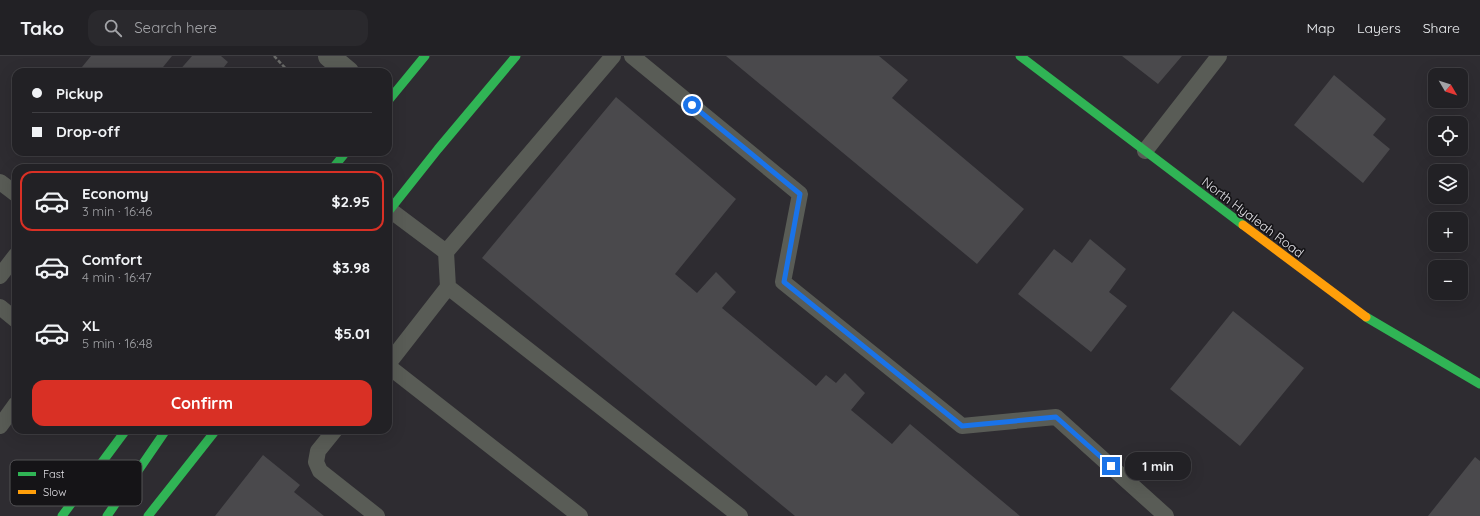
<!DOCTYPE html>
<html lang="en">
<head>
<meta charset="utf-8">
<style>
	:root { --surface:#222125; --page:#2a292d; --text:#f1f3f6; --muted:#a2a3a7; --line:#3f3e42; --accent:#d93025 }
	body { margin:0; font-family:Quicksand,sans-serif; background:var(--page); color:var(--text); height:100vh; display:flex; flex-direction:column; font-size:15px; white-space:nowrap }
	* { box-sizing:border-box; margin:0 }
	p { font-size:13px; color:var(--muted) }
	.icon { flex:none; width:22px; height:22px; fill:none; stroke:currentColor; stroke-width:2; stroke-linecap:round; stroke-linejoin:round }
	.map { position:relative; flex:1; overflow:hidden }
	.sheet { position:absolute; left:12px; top:108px; width:380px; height:270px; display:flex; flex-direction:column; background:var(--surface); border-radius:12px; box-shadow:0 4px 16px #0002,0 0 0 1px var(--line) }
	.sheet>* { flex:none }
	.top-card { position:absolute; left:12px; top:12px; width:380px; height:88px; border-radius:12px; box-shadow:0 4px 16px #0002,0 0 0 1px var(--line); display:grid; align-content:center; height:88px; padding:0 20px; background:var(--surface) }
	.needle { width:26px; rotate:129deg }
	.buttons { position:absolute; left:1428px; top:12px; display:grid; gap:8px }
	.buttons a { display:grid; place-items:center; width:40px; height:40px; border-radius:8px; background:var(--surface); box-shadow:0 4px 16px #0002,0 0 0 1px var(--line); font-size:20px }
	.end { position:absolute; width:18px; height:18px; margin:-9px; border:5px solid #1a73e8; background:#fff; box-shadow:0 0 0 2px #fff }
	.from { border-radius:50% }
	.bubble { position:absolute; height:28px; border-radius:12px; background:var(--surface); box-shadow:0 4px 16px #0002,0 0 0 1px var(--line); font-size:13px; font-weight:800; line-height:28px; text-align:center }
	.top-card b { display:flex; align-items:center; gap:14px; height:38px; font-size:15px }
	.top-card b+b { border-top:1px solid var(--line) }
	.top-card i { width:10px; height:10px; background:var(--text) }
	ul { padding:7px 0 0; list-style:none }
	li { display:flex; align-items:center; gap:12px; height:60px; margin:0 8px 6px; padding:0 12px; border:2px solid transparent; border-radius:12px }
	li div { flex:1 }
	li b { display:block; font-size:15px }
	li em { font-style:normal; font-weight:800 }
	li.selected { border-color:var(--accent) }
	li>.icon { width:36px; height:36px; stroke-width:1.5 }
	.action { display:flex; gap:8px; margin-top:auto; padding:8px 20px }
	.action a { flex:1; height:46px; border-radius:12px; background:var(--accent); color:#fff; font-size:16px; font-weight:800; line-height:46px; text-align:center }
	header { display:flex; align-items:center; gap:24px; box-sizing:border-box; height:56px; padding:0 20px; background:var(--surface); border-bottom:1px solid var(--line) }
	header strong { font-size:19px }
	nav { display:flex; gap:22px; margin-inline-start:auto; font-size:14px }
	.search { width:280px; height:36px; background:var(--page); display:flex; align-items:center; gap:10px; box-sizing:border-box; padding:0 14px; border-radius:12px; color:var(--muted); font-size:15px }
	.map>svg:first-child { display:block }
	.building { fill:#4a494c }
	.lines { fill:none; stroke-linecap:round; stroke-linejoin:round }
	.path { stroke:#6a6b69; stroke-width:2.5; stroke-dasharray:4 2; stroke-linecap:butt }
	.lane { stroke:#595c56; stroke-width:16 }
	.street { stroke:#595c56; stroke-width:22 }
	.fast { stroke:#30b455; stroke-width:9 }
	.slow { stroke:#ff9f0a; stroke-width:9 }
	.route { stroke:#1a73e8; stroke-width:5 }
	.labels { text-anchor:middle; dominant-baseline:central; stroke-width:3.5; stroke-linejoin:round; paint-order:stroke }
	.street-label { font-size:13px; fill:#e3e2e7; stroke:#151417 }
	.key { fill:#151417; stroke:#535255; stroke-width:1 }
	.key-label { font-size:11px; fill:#e3e2e7 }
</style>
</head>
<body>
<header>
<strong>Tako</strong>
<div class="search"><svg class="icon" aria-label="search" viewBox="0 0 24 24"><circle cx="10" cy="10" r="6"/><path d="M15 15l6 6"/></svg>Search here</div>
<nav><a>Map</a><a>Layers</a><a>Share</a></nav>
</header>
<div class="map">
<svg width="1480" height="460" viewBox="0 0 1480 460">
	<rect width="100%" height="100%" fill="#2e2c31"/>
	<!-- building -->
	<path class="building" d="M 91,0 L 172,0 L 159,16 L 88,16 L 82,11 Z
		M 192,0 L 221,0 L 228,6 L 220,16 L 178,16 Z
		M 726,0 L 879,0 L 908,24 L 892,42 L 1024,153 L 977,208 Z
		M 1122,0 L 1182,0 L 1158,28 Z
		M 1334,19 L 1386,63 L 1373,79 L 1390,93 L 1363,127 L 1294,69 Z
		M 616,41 L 736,143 L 675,218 L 697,237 L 716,216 L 736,236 L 722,252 L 816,330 L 826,319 L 836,327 L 845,317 L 865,337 L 851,354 L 892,388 L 910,368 L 1020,460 L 795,460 L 482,202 Z
		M 1090,183 L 1126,213 L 1109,236 L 1127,250 L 1091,296 L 1018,238 L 1054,193 L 1072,207 Z
		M 1233,255 L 1304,312 L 1240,390 L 1170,333 Z
		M 263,399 L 300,429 L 294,436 L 324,460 L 215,460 Z
		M 1475,401 L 1480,405 L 1480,460 L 1428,460 Z"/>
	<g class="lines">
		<!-- path -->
		<path class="path" d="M 274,0 L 289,16"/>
		<!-- lane -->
		<path class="lane" d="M 632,0 L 800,138 L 783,226 L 962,370 L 1056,361 L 1166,460
			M 1145,95 L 1219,0
			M 0,126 L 16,138
			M 390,154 L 446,196 L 613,0
			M 0,220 L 16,199
			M 448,231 L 740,460
			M 0,251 L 16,264
			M 388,308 L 448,231 L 446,196
			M 388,310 L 580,460
			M 0,370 L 16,348
			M 335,374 L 318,395 L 316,406 L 320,415 L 377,460"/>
		<!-- street -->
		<path class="street" d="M 329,0 L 348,16"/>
		<!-- fast -->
		<path class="fast" d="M 1020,0 L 1243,169
			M 388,45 L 425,0
			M 333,112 L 346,96
			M 388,156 L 438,93 L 516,0
			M 1366,261 L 1480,328
			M 62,460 L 126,374
			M 107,460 L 166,374
			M 148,460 L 216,374"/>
		<!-- slow -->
		<path class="slow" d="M 1243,169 L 1366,261"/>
	</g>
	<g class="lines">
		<!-- route -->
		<path class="route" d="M 692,49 L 800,138 L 784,226 L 962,370 L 1056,361 L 1111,410"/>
	</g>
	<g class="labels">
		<!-- street labels -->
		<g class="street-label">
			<text transform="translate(1253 161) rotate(37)">North Hyaleah Road</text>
		</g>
	</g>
	<!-- legend -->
	<rect x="10" y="404" width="132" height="46" rx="6" class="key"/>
	<rect x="18" y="416" width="18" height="4" fill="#30b455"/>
	<rect x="18" y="434" width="18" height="4" fill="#ff9f0a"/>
	<g class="key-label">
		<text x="43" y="422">Fast</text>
		<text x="43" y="440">Slow</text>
	</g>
</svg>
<div class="buttons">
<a><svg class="needle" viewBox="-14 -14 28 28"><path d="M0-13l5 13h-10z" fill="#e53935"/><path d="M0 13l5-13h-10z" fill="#a2a3a7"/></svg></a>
<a><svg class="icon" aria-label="locate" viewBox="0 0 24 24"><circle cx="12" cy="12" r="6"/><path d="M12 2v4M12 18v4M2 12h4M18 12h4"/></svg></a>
<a><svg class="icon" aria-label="layers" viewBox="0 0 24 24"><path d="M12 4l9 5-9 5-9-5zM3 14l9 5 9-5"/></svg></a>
<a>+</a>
<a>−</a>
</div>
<i class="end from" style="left:692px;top:49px"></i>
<i class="end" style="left:1111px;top:410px"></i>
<div class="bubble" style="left:1125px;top:396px;width:66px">1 min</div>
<div class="top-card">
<b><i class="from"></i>Pickup</b>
<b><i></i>Drop-off</b>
</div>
<section class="sheet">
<ul>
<li class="selected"><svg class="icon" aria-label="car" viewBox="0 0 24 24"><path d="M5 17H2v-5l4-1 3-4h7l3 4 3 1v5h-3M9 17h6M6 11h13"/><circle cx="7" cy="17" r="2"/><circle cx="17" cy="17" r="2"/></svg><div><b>Economy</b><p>3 min · 16:46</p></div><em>$2.95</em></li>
<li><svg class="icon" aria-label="car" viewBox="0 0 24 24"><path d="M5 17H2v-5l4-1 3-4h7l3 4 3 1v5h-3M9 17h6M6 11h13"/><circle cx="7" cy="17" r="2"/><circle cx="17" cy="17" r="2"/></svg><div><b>Comfort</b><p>4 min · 16:47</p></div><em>$3.98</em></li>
<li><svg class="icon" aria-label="car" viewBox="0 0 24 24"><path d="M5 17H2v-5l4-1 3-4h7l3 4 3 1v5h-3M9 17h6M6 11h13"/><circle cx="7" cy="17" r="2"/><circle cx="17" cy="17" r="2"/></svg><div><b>XL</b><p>5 min · 16:48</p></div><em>$5.01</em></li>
</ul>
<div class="action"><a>Confirm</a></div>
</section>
</div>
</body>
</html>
